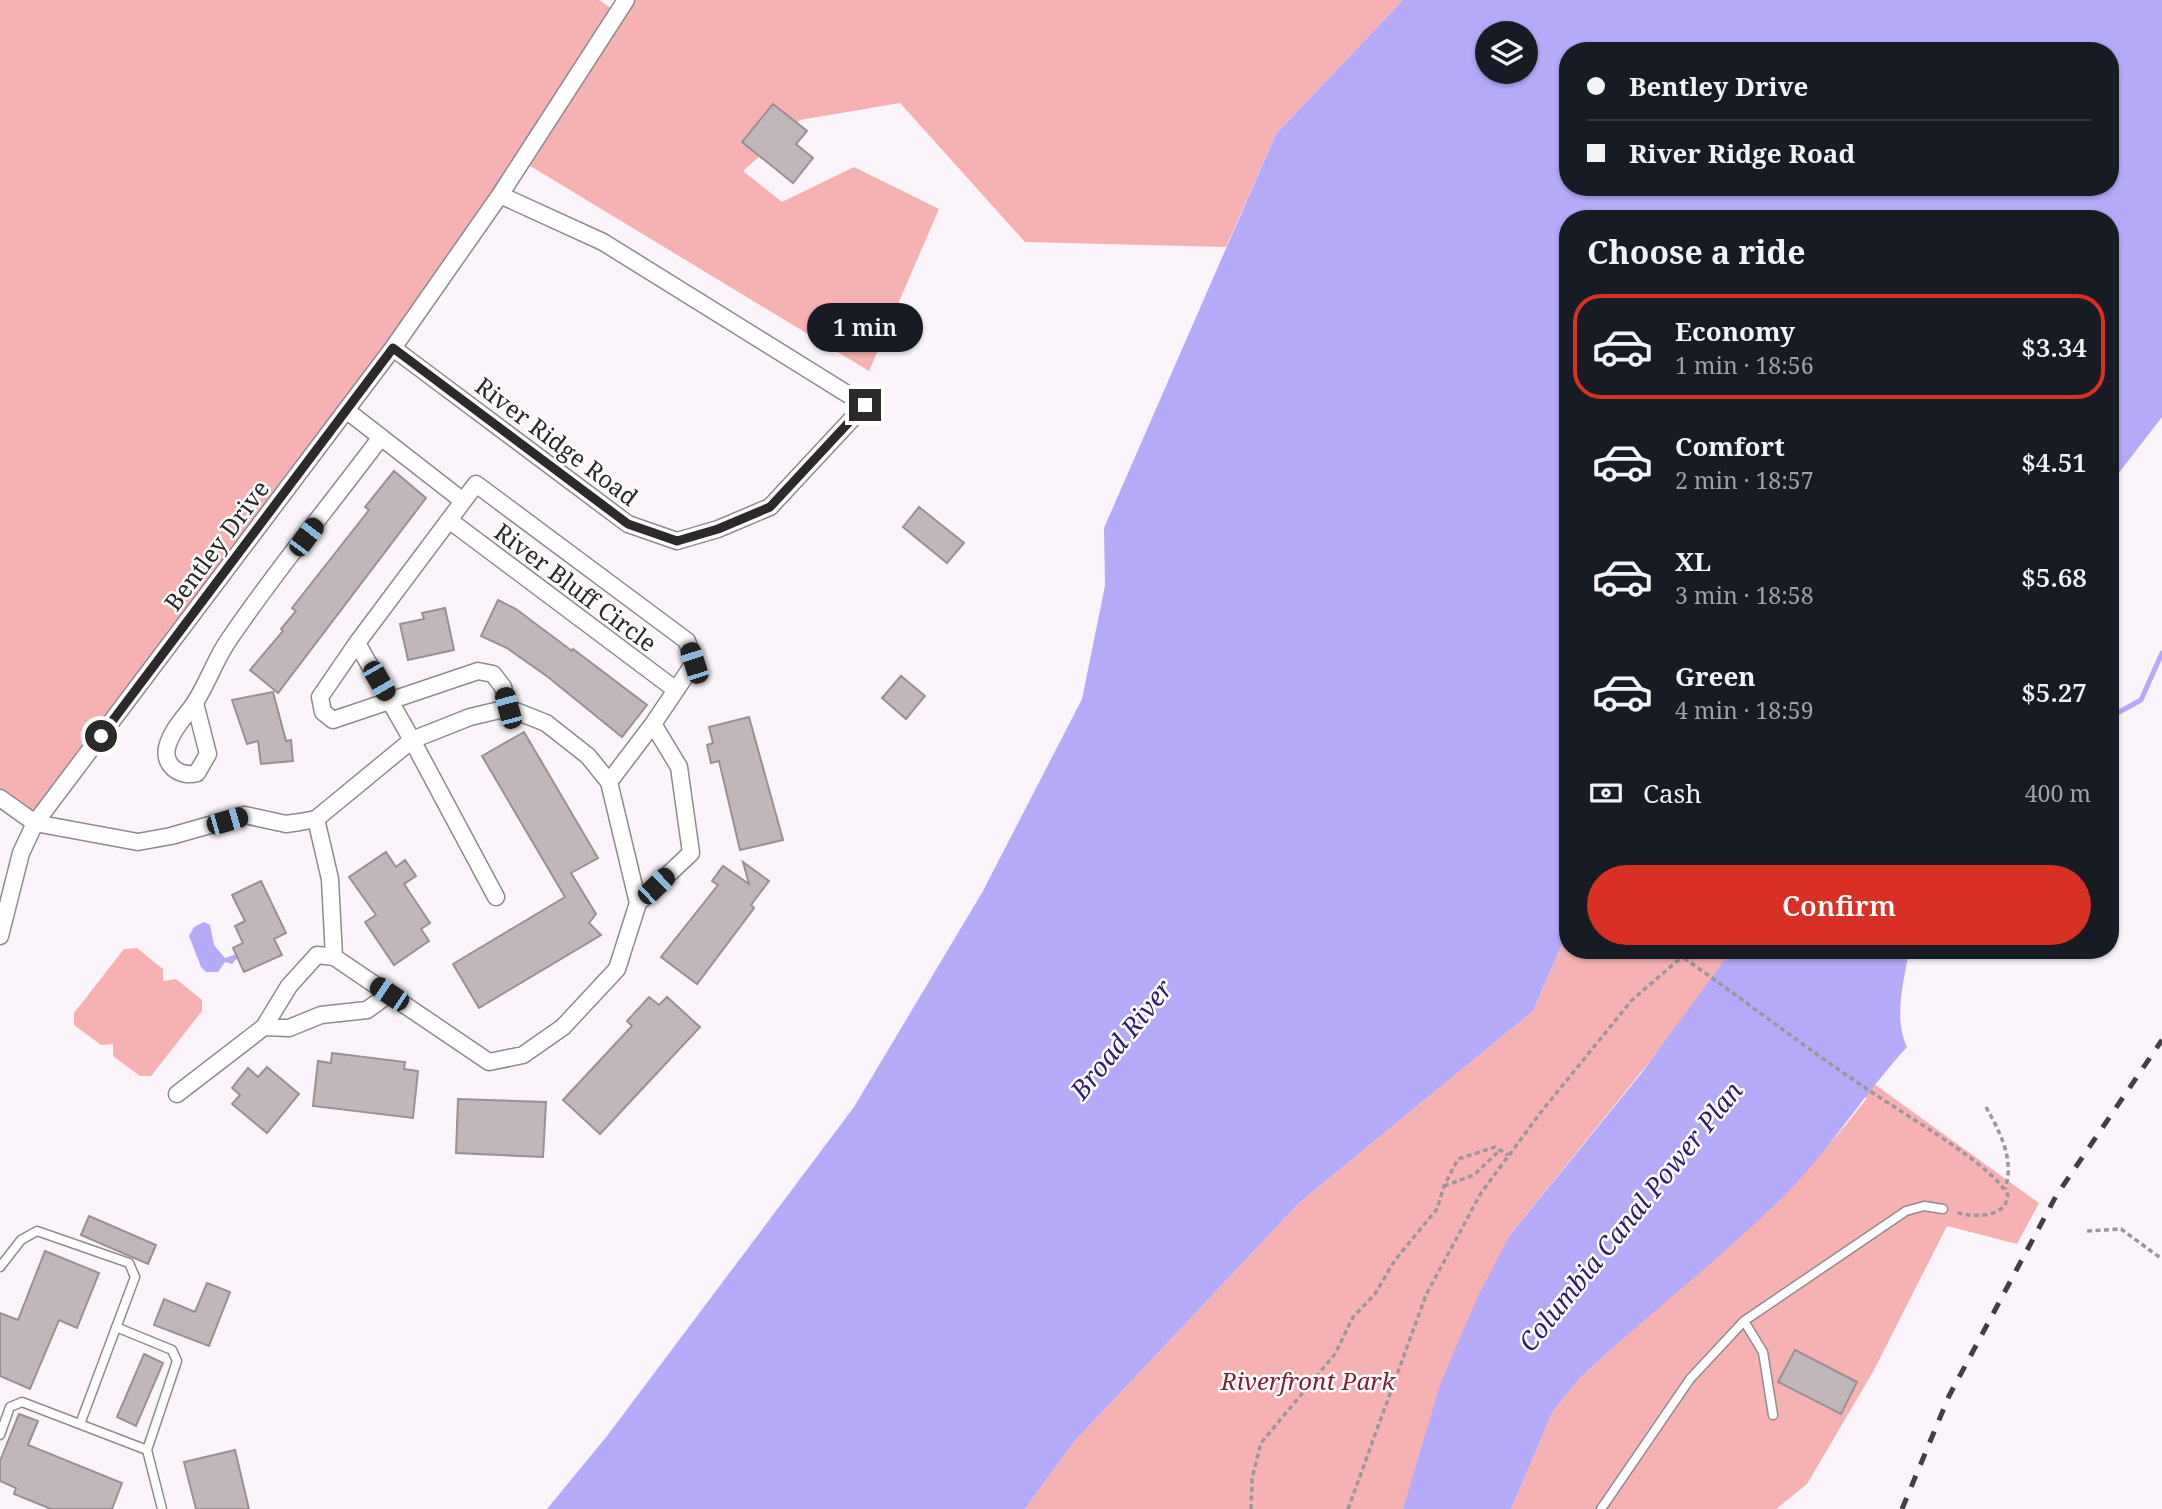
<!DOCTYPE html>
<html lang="en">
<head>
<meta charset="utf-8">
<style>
	:root { --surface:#171b24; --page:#242831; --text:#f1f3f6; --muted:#9ea1a6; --line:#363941; --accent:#d93025 }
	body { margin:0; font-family:"Noto Serif",serif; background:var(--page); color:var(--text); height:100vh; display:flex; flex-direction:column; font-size:26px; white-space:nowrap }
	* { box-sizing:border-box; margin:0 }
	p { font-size:23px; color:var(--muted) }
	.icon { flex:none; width:38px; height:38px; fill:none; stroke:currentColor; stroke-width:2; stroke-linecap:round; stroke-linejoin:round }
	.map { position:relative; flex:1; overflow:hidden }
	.details { position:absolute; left:1559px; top:210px; width:560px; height:749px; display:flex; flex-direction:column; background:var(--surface); border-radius:28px; box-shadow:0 2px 5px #0004 }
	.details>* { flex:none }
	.hud { position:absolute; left:1559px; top:42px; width:560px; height:154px; border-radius:28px; box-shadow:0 2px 5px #0004; display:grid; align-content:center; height:154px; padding:0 28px; background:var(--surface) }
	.buttons { position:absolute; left:1475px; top:21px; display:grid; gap:14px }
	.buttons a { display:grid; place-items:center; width:63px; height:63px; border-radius:50%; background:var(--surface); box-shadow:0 2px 5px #0004; font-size:35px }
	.end { position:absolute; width:32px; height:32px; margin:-16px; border:9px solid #2c292b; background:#fff; box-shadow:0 0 0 4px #fff }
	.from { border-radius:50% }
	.bubble { position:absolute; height:49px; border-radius:24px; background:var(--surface); box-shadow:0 2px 5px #0004; font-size:23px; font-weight:600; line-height:49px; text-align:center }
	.car { position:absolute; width:21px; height:42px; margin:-21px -10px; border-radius:9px; box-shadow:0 0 5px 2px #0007; background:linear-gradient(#222 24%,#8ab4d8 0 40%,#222 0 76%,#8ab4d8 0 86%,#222 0) }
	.hud b { display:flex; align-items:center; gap:24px; height:66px; font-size:26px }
	.hud b+b { border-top:2px solid var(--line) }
	.hud i { width:18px; height:18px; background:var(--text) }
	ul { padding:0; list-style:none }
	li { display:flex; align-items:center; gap:21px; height:105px; margin:0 14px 10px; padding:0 14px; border:4px solid transparent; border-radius:28px }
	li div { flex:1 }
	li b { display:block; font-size:26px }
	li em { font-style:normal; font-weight:600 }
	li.current { border-color:var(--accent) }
	li>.icon { width:63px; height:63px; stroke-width:1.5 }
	h2 { padding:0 28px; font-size:32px; line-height:84px }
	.pay { display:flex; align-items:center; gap:18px; height:77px; padding:0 28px; font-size:26px }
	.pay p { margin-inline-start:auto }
	.cta { display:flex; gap:14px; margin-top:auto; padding:14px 28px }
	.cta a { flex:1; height:80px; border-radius:42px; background:var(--accent); color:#fff; font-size:28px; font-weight:600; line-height:80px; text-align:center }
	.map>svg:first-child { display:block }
	.green { fill:#f6b2b3 }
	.water { fill:#b4aaf8; fill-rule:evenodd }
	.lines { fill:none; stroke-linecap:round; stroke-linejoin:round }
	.stream { stroke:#b4aaf8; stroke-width:5 }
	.building { fill:#c1b7ba; stroke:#999093; stroke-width:2 }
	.service-casing { stroke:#90898f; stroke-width:11 }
	.minor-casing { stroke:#90898f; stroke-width:19 }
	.path { stroke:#9c969b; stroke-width:3.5; stroke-dasharray:5 3.5; stroke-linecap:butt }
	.service { stroke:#fff; stroke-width:8 }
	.minor { stroke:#fff; stroke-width:16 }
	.rail { stroke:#423e41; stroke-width:5; stroke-dasharray:12 12; stroke-linecap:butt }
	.route { stroke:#2c292b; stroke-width:9 }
	.labels { text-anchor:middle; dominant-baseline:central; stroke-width:5; stroke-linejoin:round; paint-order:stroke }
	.street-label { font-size:24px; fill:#2c292b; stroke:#fff }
	.park-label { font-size:24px; font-style:italic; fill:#871e2e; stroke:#fff }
	.water-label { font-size:26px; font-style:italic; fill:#351c73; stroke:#fff }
</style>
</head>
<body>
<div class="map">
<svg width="2162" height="1509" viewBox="0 0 2162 1509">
	<rect width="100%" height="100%" fill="#fbf4fa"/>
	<!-- green -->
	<path class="green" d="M 0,0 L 599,0 L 618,13 L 626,0 L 1403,0 L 1276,134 L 1226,247 L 1025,242 L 900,103 L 800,120 L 743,171 L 782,202 L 854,167 L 939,209 L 869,371 L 522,161 L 35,823 L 0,798 Z
		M 1568,931 L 1568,950 L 1732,950 L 1718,971 L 2039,1203 L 2017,1244 L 1947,1226 L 1874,1370 L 1807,1484 L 1776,1509 L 1511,1509 L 1553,1411 L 1580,1378 C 1678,1286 1785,1206 1867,1098 L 1667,1040 L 1510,1235 L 1403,1509 L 1025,1509 L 1073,1443 L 1300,1202 L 1533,1011 Z
		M 137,948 L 163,969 L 163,981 L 176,979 L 202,1000 L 202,1011 L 151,1076 L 140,1076 L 113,1056 L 113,1044 L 101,1045 L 74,1025 L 74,1013 L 124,949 Z"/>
	<!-- water -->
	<path class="water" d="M 1403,0 L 2162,0 L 2162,417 L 2111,483 L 2110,219 L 1568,219 L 1568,931 L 1533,1011 L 1300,1202 L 1073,1443 L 1025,1509 L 547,1509 L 607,1436 L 854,1107 L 983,891 L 1082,699 L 1105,586 L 1104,528 L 1276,134 ZM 1526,33 L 1526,72 L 1488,72 L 1488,33 ZM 1568,51 L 2110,51 L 2110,187 L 1568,187 Z
		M 204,922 L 210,925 L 214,945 L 225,958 L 236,954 L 237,958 L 232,964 L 225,962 L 218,972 L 206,972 L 201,967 L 189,936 L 194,927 Z
		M 1732,950 L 1909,950 C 1904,982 1893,1017 1907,1047 C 1863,1095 1830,1150 1784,1196 C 1719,1260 1646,1316 1580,1378 L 1553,1411 L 1511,1509 L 1403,1509 L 1440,1385 L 1478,1296 L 1510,1235 L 1640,1075 Z"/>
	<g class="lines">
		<!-- stream -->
		<path class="stream" d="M 2110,717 L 2141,700 L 2162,653"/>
	</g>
	<!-- building -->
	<path class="building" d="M 773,104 L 807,131 L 796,144 L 813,158 L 793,183 L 742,142 Z
		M 394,471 L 426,498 L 278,693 L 250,670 L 283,631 L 281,629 L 296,611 L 292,608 L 369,510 L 365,507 Z
		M 919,507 L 964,543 L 947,563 L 903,527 Z
		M 498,600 L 516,609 L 572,651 L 573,649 L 647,705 L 622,737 L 548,677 L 507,648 L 481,636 Z
		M 445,608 L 454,650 L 408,660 L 400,624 L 424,619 L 422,613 Z
		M 901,676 L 925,696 L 906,719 L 882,698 Z
		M 273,692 L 286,741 L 291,740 L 293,761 L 261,764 L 258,741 L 247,744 L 232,700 Z
		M 749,717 L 783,840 L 740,850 L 719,761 L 711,763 L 707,745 L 713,743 L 709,727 Z
		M 524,732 L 598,858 L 571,873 L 596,914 L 589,923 L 601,935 L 479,1008 L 453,964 L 565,897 L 482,756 Z
		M 386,852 L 396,867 L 405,860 L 416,876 L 404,884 L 430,923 L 421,929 L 429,941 L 394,965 L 365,922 L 376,915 L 349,877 Z
		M 743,862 L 769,881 L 751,905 L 754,908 L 697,984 L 661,957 L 718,885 L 712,881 L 723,866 L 749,884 Z
		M 261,881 L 286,933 L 274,939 L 282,955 L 244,972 L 233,948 L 243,943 L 235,926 L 245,921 L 232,895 Z
		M 649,997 L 659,1005 L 667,997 L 700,1027 L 600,1134 L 563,1100 L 632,1026 L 627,1021 Z
		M 332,1053 L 405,1062 L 404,1069 L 418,1071 L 413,1118 L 313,1106 L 318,1061 L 331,1063 Z
		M 267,1067 L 299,1094 L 267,1133 L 232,1104 L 240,1095 L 232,1088 L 248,1068 L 258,1077 Z
		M 458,1099 L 546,1102 L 543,1157 L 456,1153 Z
		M 89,1216 L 156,1245 L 148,1264 L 81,1235 Z
		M 45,1251 L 99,1273 L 77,1328 L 59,1320 L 30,1389 L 0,1376 L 0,1313 L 18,1320 Z
		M 207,1283 L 230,1292 L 209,1346 L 154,1325 L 164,1299 L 195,1312 Z
		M 1795,1350 L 1857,1382 L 1841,1414 L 1778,1382 Z
		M 144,1354 L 163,1363 L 136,1426 L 117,1417 Z
		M 19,1414 L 38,1421 L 28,1445 L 122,1483 L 112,1509 L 51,1509 L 14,1494 L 16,1488 L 0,1481 L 0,1461 Z
		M 235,1450 L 249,1509 L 196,1509 L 184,1462 Z"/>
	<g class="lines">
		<defs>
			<path id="service" d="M 0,1267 L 21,1240 L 37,1231 L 129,1263 L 135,1277 L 80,1424
				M 1744,1321 L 1763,1352 L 1773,1415
				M 116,1327 L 172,1350 L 177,1361 L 147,1450 L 162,1509
				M 0,1435 L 10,1407 L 22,1402 L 147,1450
				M 1601,1509 L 1690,1379 L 1744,1321 L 1906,1211 L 1924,1206 L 1943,1209"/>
			<path id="minor" d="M 393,348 L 628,524 L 677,541 L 718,529 L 770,507 L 865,405 L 603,242 L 500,195
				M 346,410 L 463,501
				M 449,520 L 676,690 L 653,724
				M 357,643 L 320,697 L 323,712 L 333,720 L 478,671 L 493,674 L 503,687 L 508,708
				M 195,703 L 208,754 L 197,773 C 179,778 161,764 168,744 C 173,728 185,717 194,704 C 208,683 215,659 230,638 C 277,569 331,504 381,437
				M 0,798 L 35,823 L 138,842 L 171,836 L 245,815 L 286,824 L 300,822 L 316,819 L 412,740 L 357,643 L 476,484 L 687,641 L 694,663 L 676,690
				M 316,819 L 330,879 L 334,957 L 489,1062 L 523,1055 L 563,1027 L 617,969 L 638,903
				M 496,897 L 412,740 L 470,717 L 508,708 L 546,723 L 588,756 L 609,782 L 638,903 L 691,853 L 679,767 L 653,724 L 609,782
				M 0,936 L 21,853 L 35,823 L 393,348 L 500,195 L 626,0
				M 334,957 L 317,955 L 289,986 L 264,1027 L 289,1028 L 321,1015 L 367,1010 L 389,994
				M 177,1094 L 264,1027"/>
		</defs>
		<!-- service casing -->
		<use href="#service" class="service-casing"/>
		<!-- minor casing -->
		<use href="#minor" class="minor-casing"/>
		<!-- path -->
		<path class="path" d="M 1684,958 C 1748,1003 1811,1052 1876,1095 C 1907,1116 1992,1165 2008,1195 L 2005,1206 C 1990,1218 1973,1217 1955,1212
			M 1986,1107 C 2000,1132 2015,1160 2005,1189
			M 1444,1186 L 1474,1175 L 1500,1150
			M 2087,1231 L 2121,1229 L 2162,1259
			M 1251,1509 L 1252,1479 L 1261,1443 L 1335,1354 L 1353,1317 L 1375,1294 L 1395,1260 L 1437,1209 L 1444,1186 L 1458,1159 L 1495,1147 L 1508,1155
			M 1348,1509 L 1426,1295 L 1481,1193 L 1541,1112 L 1632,1000 L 1690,950"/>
		<!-- service -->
		<use href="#service" class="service"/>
		<!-- minor -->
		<use href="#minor" class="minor"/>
		<!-- rail -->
		<path class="rail" d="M 1902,1509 L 1949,1396 L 2056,1196 L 2162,1040"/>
	</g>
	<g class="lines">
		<!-- route -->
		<path class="route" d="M 101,736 L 393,348 L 628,524 L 677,541 L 718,529 L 770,507 L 865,405"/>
	</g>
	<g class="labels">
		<!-- street labels -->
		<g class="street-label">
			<text transform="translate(557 441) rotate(37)">River Ridge Road</text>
			<text transform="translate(216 545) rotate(-53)">Bentley Drive</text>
			<text transform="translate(576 587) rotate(37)">River Bluff Circle</text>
		</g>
		<!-- park labels -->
		<g class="park-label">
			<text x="1308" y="1380">Riverfront Park</text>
		</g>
		<!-- water labels -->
		<g class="water-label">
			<text transform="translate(1121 1039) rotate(-51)">Broad River</text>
			<text transform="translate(1630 1216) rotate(-51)">Columbia Canal Power Plan</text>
		</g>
	</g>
</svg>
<div class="buttons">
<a><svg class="icon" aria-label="layers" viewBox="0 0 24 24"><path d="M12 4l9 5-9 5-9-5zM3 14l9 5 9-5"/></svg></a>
</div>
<i class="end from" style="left:101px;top:736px"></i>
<i class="end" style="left:865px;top:405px"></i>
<div class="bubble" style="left:807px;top:303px;width:116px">1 min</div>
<i class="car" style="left:306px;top:537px;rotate:37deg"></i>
<i class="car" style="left:694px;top:663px;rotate:342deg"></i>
<i class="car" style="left:379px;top:681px;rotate:150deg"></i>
<i class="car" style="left:508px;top:708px;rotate:345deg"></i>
<i class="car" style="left:227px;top:821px;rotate:74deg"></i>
<i class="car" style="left:656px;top:886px;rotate:46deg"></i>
<i class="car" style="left:389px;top:994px;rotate:304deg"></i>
<div class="hud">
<b><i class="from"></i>Bentley Drive</b>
<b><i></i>River Ridge Road</b>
</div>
<section class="details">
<h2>Choose a ride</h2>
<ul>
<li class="current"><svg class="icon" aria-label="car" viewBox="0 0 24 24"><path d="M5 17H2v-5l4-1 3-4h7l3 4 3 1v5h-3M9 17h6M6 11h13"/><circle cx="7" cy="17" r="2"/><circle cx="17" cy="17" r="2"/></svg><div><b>Economy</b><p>1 min · 18:56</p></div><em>$3.34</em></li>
<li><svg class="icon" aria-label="car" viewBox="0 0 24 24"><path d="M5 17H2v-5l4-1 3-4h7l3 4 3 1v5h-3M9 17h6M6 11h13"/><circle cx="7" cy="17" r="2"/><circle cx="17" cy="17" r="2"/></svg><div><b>Comfort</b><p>2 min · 18:57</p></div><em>$4.51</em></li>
<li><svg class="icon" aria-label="car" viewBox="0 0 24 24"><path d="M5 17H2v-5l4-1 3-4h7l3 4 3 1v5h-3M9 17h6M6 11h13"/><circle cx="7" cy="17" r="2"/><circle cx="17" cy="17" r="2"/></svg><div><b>XL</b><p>3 min · 18:58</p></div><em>$5.68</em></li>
<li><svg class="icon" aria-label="car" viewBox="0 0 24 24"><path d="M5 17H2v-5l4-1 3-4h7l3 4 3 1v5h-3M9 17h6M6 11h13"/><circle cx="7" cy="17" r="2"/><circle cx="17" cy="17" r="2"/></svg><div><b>Green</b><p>4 min · 18:59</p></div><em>$5.27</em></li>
</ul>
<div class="pay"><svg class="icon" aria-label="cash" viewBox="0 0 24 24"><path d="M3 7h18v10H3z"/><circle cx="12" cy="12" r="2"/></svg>Cash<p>400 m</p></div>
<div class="cta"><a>Confirm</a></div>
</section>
</div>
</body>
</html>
